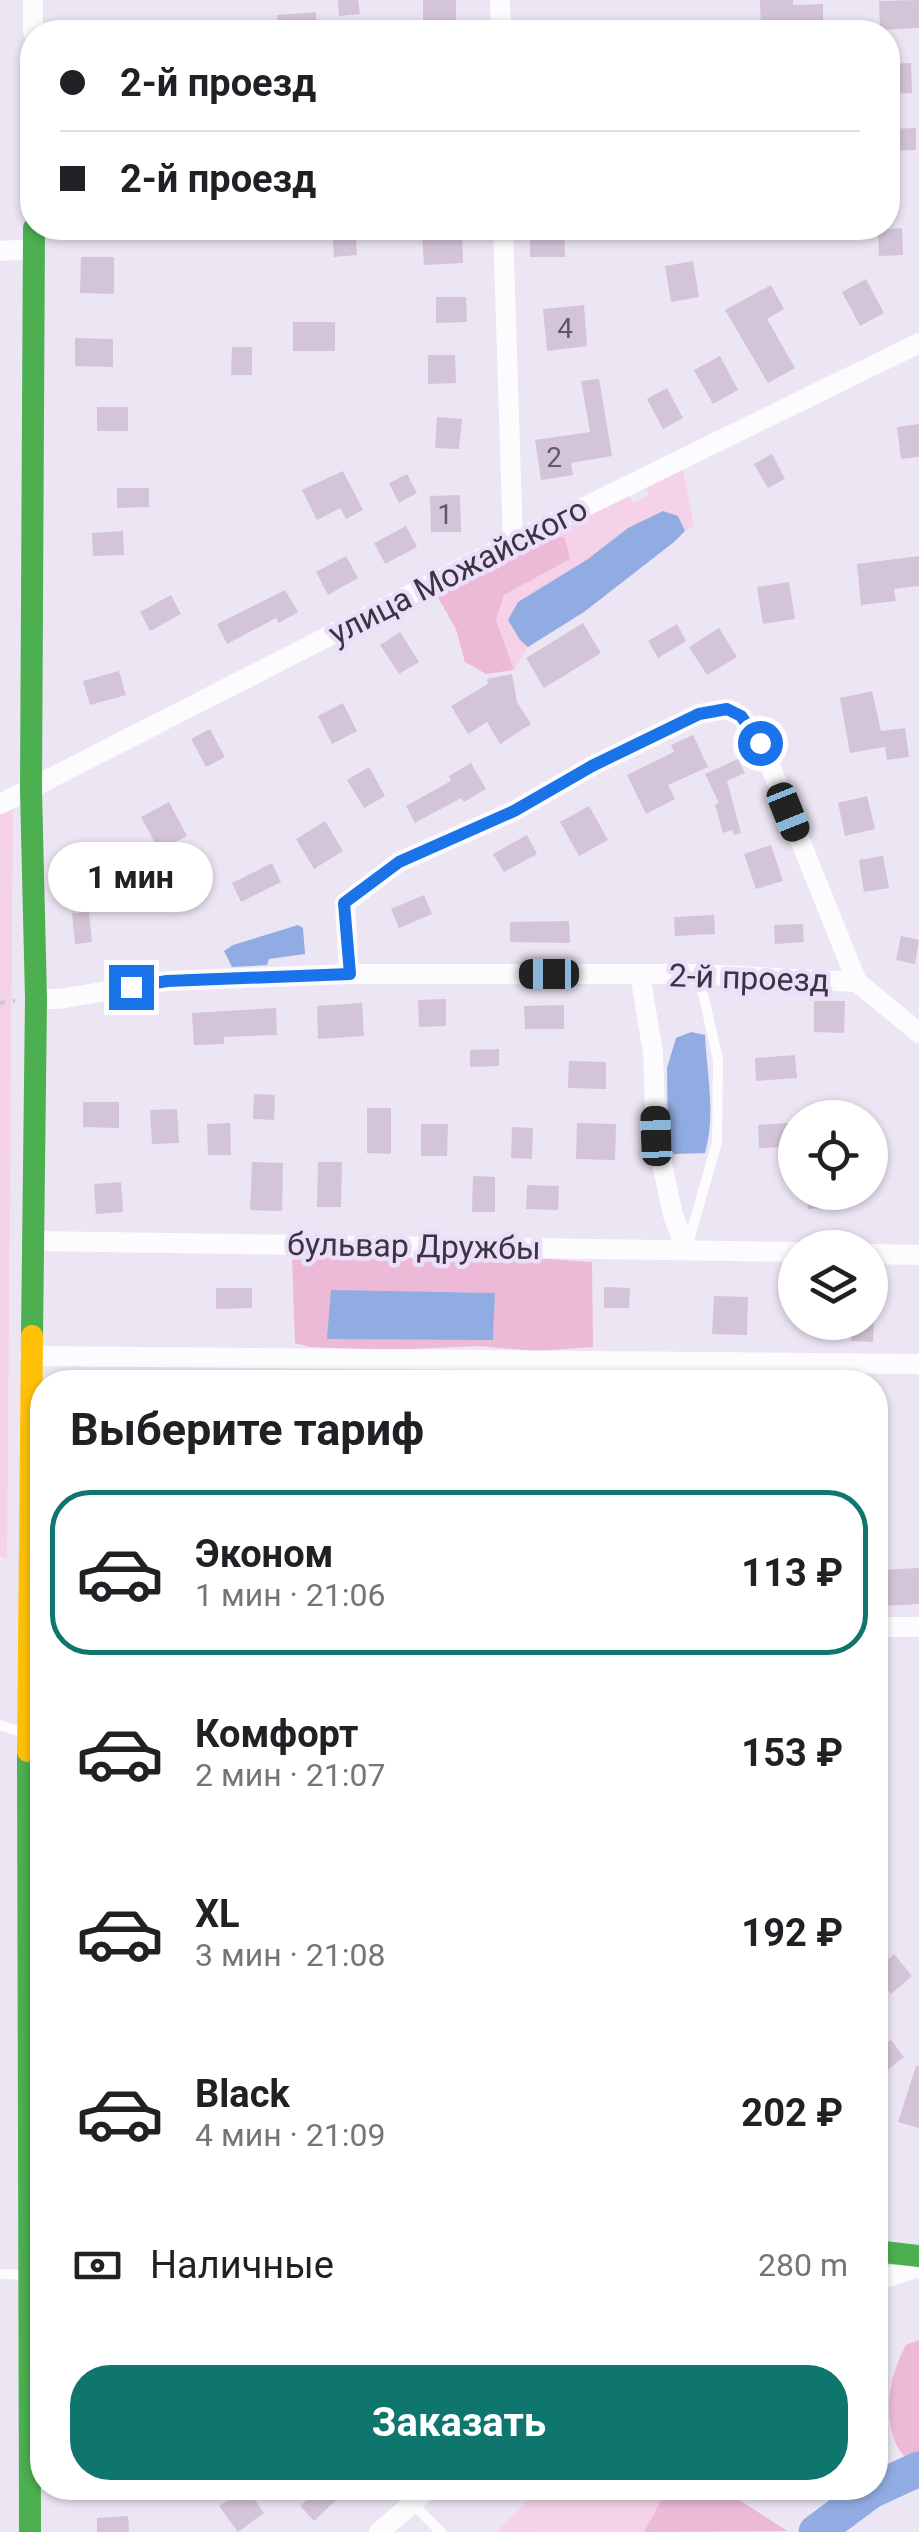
<!DOCTYPE html>
<html lang="ru">
<head>
<meta charset="utf-8">
<style>
	:root { --surface:#fff; --page:#f6f6f6; --text:#202124; --muted:#757577; --line:#e0e0e0; --accent:#0f766e }
	body { margin:0; font-family:Roboto,sans-serif; background:var(--page); color:var(--text); height:100vh; display:flex; flex-direction:column; font-size:38px; white-space:nowrap }
	* { box-sizing:border-box; margin:0 }
	p { font-size:32px; color:var(--muted) }
	.icon { flex:none; width:55px; height:55px; fill:none; stroke:currentColor; stroke-width:2; stroke-linecap:round; stroke-linejoin:round }
	.map { position:relative; flex:1; overflow:hidden }
	.drawer { position:absolute; left:30px; top:1370px; width:858px; height:1130px; display:flex; flex-direction:column; background:var(--surface); border-radius:40px; box-shadow:0 2px 8px #0004 }
	.drawer>* { flex:none }
	.top-card { position:absolute; left:20px; top:20px; width:880px; height:220px; border-radius:40px; box-shadow:0 2px 8px #0004; display:grid; align-content:center; height:220px; padding:0 40px; background:var(--surface) }
	.tools { position:absolute; left:778px; top:1100px; display:grid; gap:20px }
	.tools a { display:grid; place-items:center; width:110px; height:110px; border-radius:50%; background:var(--surface); box-shadow:0 2px 8px #0004; font-size:50px }
	.end { position:absolute; width:45px; height:45px; margin:-22px; border:12px solid #1a73e8; background:#fff; box-shadow:0 0 0 5px #fff }
	.from { border-radius:50% }
	.bubble { position:absolute; height:70px; border-radius:35px; background:var(--surface); box-shadow:0 2px 8px #0004; font-size:32px; font-weight:700; line-height:70px; text-align:center }
	.car { position:absolute; width:30px; height:60px; margin:-30px -15px; border-radius:12px; box-shadow:0 0 8px 2px #0007; background:linear-gradient(#222 24%,#8ab4d8 0 40%,#222 0 76%,#8ab4d8 0 86%,#222 0) }
	.top-card b { display:flex; align-items:center; gap:35px; height:95px; font-size:38px }
	.top-card b+b { border-top:2px solid var(--line) }
	.top-card i { width:25px; height:25px; background:var(--text) }
	ul { padding:0; list-style:none }
	li { display:flex; align-items:center; gap:30px; height:165px; margin:0 20px 15px; padding:0 20px; border:5px solid transparent; border-radius:40px }
	li div { flex:1 }
	li b { display:block; font-size:38px }
	li em { font-style:normal; font-weight:700 }
	li.active { border-color:var(--accent) }
	li>.icon { width:90px; height:90px; stroke-width:1.5 }
	h2 { padding:0 40px; font-size:45px; line-height:120px }
	.pay { display:flex; align-items:center; gap:25px; height:110px; padding:0 40px; font-size:38px }
	.pay p { margin-inline-start:auto }
	.cta { display:flex; gap:20px; margin-top:auto; padding:20px 40px }
	.cta a { flex:1; height:115px; border-radius:40px; background:var(--accent); color:#fff; font-size:40px; font-weight:700; line-height:115px; text-align:center }
	.map>svg:first-child { display:block }
	.green { fill:#f5d2e7 }
	.forest { fill:#ecb9d7; fill-rule:evenodd }
	.water { fill:#91ace2 }
	.lines { fill:none; stroke-linecap:round; stroke-linejoin:round }
	.river { stroke:#91ace2; stroke-width:35 }
	.building { fill:#d4c4d7 }
	.path { stroke:#cccacf; stroke-width:4; stroke-dasharray:5 8; stroke-linecap:butt }
	.lane { stroke:#fcfbfd; stroke-width:10 }
	.street { stroke:#fcfbfd; stroke-width:20 }
	.fast { stroke:#4caf50; stroke-width:22 }
	.slow { stroke:#ffc107; stroke-width:22 }
	.route { stroke:#1a73e8; stroke-width:12 }
	.labels { text-anchor:middle; dominant-baseline:central; stroke-width:9; stroke-linejoin:round; paint-order:stroke }
	.number-label { font-size:28px; fill:#615967 }
	.street-label { font-size:32px; fill:#3b3542; stroke:#ebdffa }
</style>
</head>
<body>
<div class="map">
<svg width="919" height="2532" viewBox="0 0 919 2532">
	<rect width="100%" height="100%" fill="#ece5f4"/>
	<!-- green -->
	<path class="green" d="M 683,470 L 694,527 L 685,531 L 677,516 L 663,512 C 596,544 567,585 520,640 L 528,647 L 514,670 L 496,620 L 504,595 L 570,559 L 565,538 L 552,535 L 627,495 L 634,503 L 649,495 L 645,487 Z
		M 13,806 L 7,1559 L 0,1556 L 0,812 Z
		M 540,2488 L 721,2488 L 787,2531 L 497,2532 Z"/>
	<!-- forest -->
	<path class="forest" d="M 552,535 L 565,538 L 570,559 L 504,595 L 496,620 L 514,670 L 486,674 L 465,662 L 456,629 L 436,594 Z
		M 292,1256 L 367,1259 L 506,1256 L 592,1262 L 593,1347 L 536,1351 L 479,1346 L 387,1350 L 310,1347 L 295,1343 ZM 331,1291 L 495,1293 L 493,1339 Z
		M 919,2340 L 919,2469 C 912,2462 901,2455 897,2446 C 882,2413 890,2374 906,2345 Z
		M 668,2488 L 721,2488 L 787,2531 L 644,2532 Z"/>
	<!-- water -->
	<path class="water" d="M 663,511 L 678,516 L 685,531 L 674,542 L 584,612 L 528,647 L 520,640 L 508,620 L 518,602 L 588,559 L 628,528 Z
		M 298,925 L 303,928 L 305,954 L 269,959 L 267,965 L 232,967 L 224,951 L 233,945 Z
		M 691,1032 L 705,1035 C 707,1075 716,1114 705,1153 L 674,1154 L 668,1144 L 667,1068 L 676,1038 Z
		M 331,1290 L 495,1293 L 493,1340 L 327,1339 Z"/>
	<g class="lines">
		<!-- river -->
		<path class="river" d="M 816,2532 L 871,2491 L 919,2469"/>
	</g>
	<!-- building -->
	<path class="building" d="M 338,0 L 358,0 L 360,14 L 339,16 Z
		M 423,0 L 456,0 L 456,32 L 423,32 Z
		M 760,0 L 793,0 L 793,5 L 823,4 L 823,32 L 761,32 Z
		M 919,0 L 919,28 L 880,30 L 879,1 Z
		M 316,12 L 317,32 L 278,32 L 277,15 Z
		M 911,63 L 912,93 L 888,94 L 888,64 Z
		M 916,128 L 916,150 L 888,151 L 888,129 Z
		M 332,228 L 355,228 L 357,255 L 334,257 Z
		M 530,228 L 564,228 L 565,257 L 530,257 Z
		M 902,228 L 903,255 L 879,256 L 878,230 Z
		M 462,234 L 463,263 L 424,265 L 422,235 Z
		M 81,257 L 114,257 L 114,294 L 80,293 Z
		M 693,261 L 699,297 L 671,302 L 665,266 Z
		M 866,279 L 884,313 L 860,326 L 842,292 Z
		M 771,285 L 784,309 L 767,319 L 795,368 L 768,383 L 725,310 Z
		M 436,297 L 466,297 L 467,322 L 436,323 Z
		M 584,305 L 587,346 L 547,351 L 543,309 Z
		M 293,322 L 335,322 L 335,351 L 293,351 Z
		M 75,338 L 113,339 L 113,367 L 75,366 Z
		M 232,347 L 252,347 L 252,375 L 231,375 Z
		M 428,355 L 455,355 L 456,383 L 428,384 Z
		M 720,356 L 738,390 L 713,404 L 694,370 Z
		M 599,379 L 612,456 L 571,463 L 573,475 L 541,480 L 535,440 L 590,432 L 581,381 Z
		M 667,388 L 683,418 L 663,429 L 647,399 Z
		M 97,407 L 128,407 L 128,431 L 97,431 Z
		M 437,417 L 462,419 L 459,449 L 435,448 Z
		M 919,424 L 919,457 L 901,459 L 897,427 Z
		M 772,454 L 785,479 L 768,488 L 754,464 Z
		M 343,471 L 363,510 L 346,519 L 340,508 L 317,520 L 302,490 Z
		M 407,474 L 417,493 L 399,503 L 389,483 Z
		M 117,488 L 149,488 L 149,507 L 117,508 Z
		M 460,495 L 461,532 L 431,532 L 430,496 Z
		M 406,526 L 417,547 L 385,564 L 374,543 Z
		M 123,531 L 124,555 L 93,556 L 92,533 Z
		M 346,556 L 358,578 L 328,595 L 316,572 Z
		M 919,556 L 919,586 L 894,589 L 896,601 L 861,605 L 857,564 Z
		M 789,582 L 795,619 L 763,624 L 757,587 Z
		M 285,590 L 298,612 L 279,623 L 276,618 L 227,644 L 217,624 Z
		M 171,595 L 181,614 L 150,631 L 140,612 Z
		M 583,623 L 601,653 L 544,688 L 526,658 Z
		M 677,624 L 686,641 L 658,658 L 648,641 Z
		M 719,628 L 737,657 L 707,675 L 689,647 Z
		M 400,632 L 419,662 L 399,674 L 380,645 Z
		M 119,671 L 126,695 L 90,705 L 83,681 Z
		M 512,674 L 517,702 L 531,724 L 500,744 L 487,722 L 468,734 L 451,706 L 488,684 L 487,679 Z
		M 872,691 L 881,731 L 905,728 L 909,757 L 887,760 L 885,747 L 850,753 L 840,698 Z
		M 343,703 L 357,731 L 332,744 L 318,716 Z
		M 210,729 L 225,757 L 206,767 L 191,739 Z
		M 693,735 L 708,767 L 668,785 L 675,799 L 646,814 L 627,775 L 674,752 L 671,745 Z
		M 738,759 L 745,773 L 727,781 L 741,833 L 734,835 L 732,830 L 723,833 L 715,805 L 719,803 L 705,774 Z
		M 471,763 L 486,789 L 464,802 L 461,798 L 415,823 L 406,806 L 451,781 L 449,776 Z
		M 369,767 L 385,796 L 364,808 L 347,780 Z
		M 867,796 L 875,829 L 845,836 L 838,803 Z
		M 169,802 L 187,836 L 159,850 L 141,817 Z
		M 589,806 L 608,840 L 579,856 L 560,822 Z
		M 325,821 L 343,851 L 314,869 L 296,839 Z
		M 527,835 L 537,854 L 504,872 L 493,854 Z
		M 771,845 L 783,881 L 756,889 L 744,854 Z
		M 883,856 L 889,888 L 864,892 L 859,860 Z
		M 115,860 L 129,900 L 100,911 L 85,871 Z
		M 272,863 L 281,882 L 241,902 L 232,883 Z
		M 424,895 L 432,914 L 399,928 L 391,909 Z
		M 89,912 L 92,942 L 75,944 L 72,913 Z
		M 714,915 L 715,934 L 675,936 L 674,917 Z
		M 569,921 L 570,943 L 510,942 L 510,922 Z
		M 803,924 L 804,942 L 775,944 L 774,925 Z
		M 901,936 L 919,940 L 915,964 L 896,960 Z
		M 446,999 L 446,1026 L 419,1027 L 418,1000 Z
		M 814,1001 L 845,1001 L 844,1033 L 814,1032 Z
		M 362,1003 L 364,1036 L 318,1039 L 317,1006 Z
		M 564,1005 L 564,1029 L 525,1029 L 524,1006 Z
		M 276,1008 L 277,1035 L 224,1037 L 224,1044 L 194,1045 L 192,1013 Z
		M 499,1049 L 499,1066 L 470,1067 L 470,1050 Z
		M 795,1055 L 797,1078 L 756,1081 L 755,1058 Z
		M 569,1061 L 606,1062 L 606,1089 L 568,1088 Z
		M 254,1094 L 275,1095 L 274,1120 L 253,1119 Z
		M 83,1102 L 119,1102 L 119,1128 L 83,1127 Z
		M 367,1108 L 391,1108 L 391,1154 L 367,1153 Z
		M 177,1109 L 179,1143 L 152,1144 L 150,1110 Z
		M 230,1123 L 231,1155 L 208,1155 L 207,1124 Z
		M 577,1123 L 616,1124 L 615,1160 L 576,1159 Z
		M 788,1123 L 789,1147 L 759,1148 L 758,1125 Z
		M 421,1124 L 448,1124 L 447,1156 L 421,1156 Z
		M 512,1127 L 533,1128 L 532,1159 L 511,1158 Z
		M 252,1162 L 283,1163 L 282,1211 L 250,1210 Z
		M 318,1162 L 342,1162 L 341,1207 L 317,1207 Z
		M 473,1176 L 495,1177 L 495,1212 L 472,1212 Z
		M 121,1182 L 123,1212 L 96,1214 L 94,1184 Z
		M 527,1185 L 559,1186 L 558,1210 L 526,1209 Z
		M 807,1192 L 843,1192 L 844,1206 L 808,1209 Z
		M 604,1287 L 630,1288 L 629,1308 L 604,1308 Z
		M 216,1288 L 252,1288 L 252,1308 L 216,1309 Z
		M 714,1296 L 748,1297 L 747,1335 L 712,1334 Z
		M 852,1322 L 874,1322 L 873,1342 L 851,1341 Z
		M 919,1568 L 919,1604 L 884,1606 L 882,1570 Z
		M 894,1954 L 912,1976 L 891,1994 L 875,1975 L 875,1971 Z
		M 891,2040 L 904,2057 L 882,2074 L 875,2064 L 875,2051 Z
		M 916,2066 L 919,2066 L 919,2128 L 898,2122 Z
		M 246,2488 L 264,2513 L 238,2532 L 219,2506 Z
		M 320,2488 L 329,2488 L 338,2498 L 314,2521 L 300,2506 Z
		M 128,2516 L 129,2532 L 97,2532 L 97,2518 Z"/>
	<g class="lines">
		<!-- path -->
		<path class="path" d="M 0,1003 L 15,1001"/>
		<!-- lane -->
		<path class="lane" d="M 687,1247 L 717,1142 L 718,1060 L 699,975
			M 646,1382 L 648,1362
			M 0,1725 L 27,1734
			M 0,2274 L 28,2275
			M 413,2504 L 441,2532"/>
		<!-- street -->
		<path class="street" d="M 33,0 L 33,32
			M 500,0 L 501,32
			M 503,228 L 513,542
			M 0,251 L 34,249
			M 0,804 L 513,542 L 919,343
			M 349,974 L 345,903 L 399,862 L 514,811 L 592,766 L 699,714 L 727,709 L 741,716 L 761,743 L 857,982
			M 640,974 L 653,1053 L 656,1136 L 673,1215 L 686,1250
			M 36,999 L 59,999 L 167,981 L 349,974 L 699,974 L 857,982 L 919,1033
			M 32,1241 L 795,1252
			M 870,1254 L 919,1255
			M 30,1356 L 919,1364
			M 875,1627 L 919,1627
			M 875,2281 L 919,2267
			M 379,2532 L 430,2488"/>
		<!-- fast -->
		<path class="fast" d="M 32,1336 L 36,999 L 31,790 L 34,228
			M 28,1751 L 30,2532
			M 875,2251 L 919,2256"/>
		<!-- slow -->
		<path class="slow" d="M 28,1751 L 32,1336"/>
	</g>
	<g class="lines">
		<!-- route -->
		<path class="route" d="M 131,987 L 167,981 L 350,974 L 344,903 L 399,862 L 514,811 L 592,766 L 699,714 L 727,709 L 741,716 L 760,743"/>
	</g>
	<g class="labels">
		<!-- number labels -->
		<g class="number-label">
			<text x="565" y="328">4</text>
			<text x="554" y="457">2</text>
			<text x="445" y="514">1</text>
		</g>
		<!-- street labels -->
		<g class="street-label">
			<text transform="translate(458 571) rotate(-27)">улица Можайского</text>
			<text transform="translate(749 978) rotate(2)">2-й проезд</text>
			<text transform="translate(414 1246) rotate(1)">бульвар Дружбы</text>
		</g>
	</g>
</svg>
<div class="tools">
<a><svg class="icon" aria-label="locate" viewBox="0 0 24 24"><circle cx="12" cy="12" r="6"/><path d="M12 2v4M12 18v4M2 12h4M18 12h4"/></svg></a>
<a><svg class="icon" aria-label="layers" viewBox="0 0 24 24"><path d="M12 4l9 5-9 5-9-5zM3 14l9 5 9-5"/></svg></a>
</div>
<i class="end from" style="left:760px;top:743px"></i>
<i class="end" style="left:131px;top:987px"></i>
<div class="bubble" style="left:48px;top:842px;width:165px">1 мин</div>
<i class="car" style="left:788px;top:812px;rotate:158deg"></i>
<i class="car" style="left:549px;top:974px;rotate:270deg"></i>
<i class="car" style="left:656px;top:1136px;rotate:358deg"></i>
<div class="top-card">
<b><i class="from"></i>2-й проезд</b>
<b><i></i>2-й проезд</b>
</div>
<section class="drawer">
<h2>Выберите тариф</h2>
<ul>
<li class="active"><svg class="icon" aria-label="car" viewBox="0 0 24 24"><path d="M5 17H2v-5l4-1 3-4h7l3 4 3 1v5h-3M9 17h6M6 11h13"/><circle cx="7" cy="17" r="2"/><circle cx="17" cy="17" r="2"/></svg><div><b>Эконом</b><p>1 мин · 21:06</p></div><em>113 ₽</em></li>
<li><svg class="icon" aria-label="car" viewBox="0 0 24 24"><path d="M5 17H2v-5l4-1 3-4h7l3 4 3 1v5h-3M9 17h6M6 11h13"/><circle cx="7" cy="17" r="2"/><circle cx="17" cy="17" r="2"/></svg><div><b>Комфорт</b><p>2 мин · 21:07</p></div><em>153 ₽</em></li>
<li><svg class="icon" aria-label="car" viewBox="0 0 24 24"><path d="M5 17H2v-5l4-1 3-4h7l3 4 3 1v5h-3M9 17h6M6 11h13"/><circle cx="7" cy="17" r="2"/><circle cx="17" cy="17" r="2"/></svg><div><b>XL</b><p>3 мин · 21:08</p></div><em>192 ₽</em></li>
<li><svg class="icon" aria-label="car" viewBox="0 0 24 24"><path d="M5 17H2v-5l4-1 3-4h7l3 4 3 1v5h-3M9 17h6M6 11h13"/><circle cx="7" cy="17" r="2"/><circle cx="17" cy="17" r="2"/></svg><div><b>Black</b><p>4 мин · 21:09</p></div><em>202 ₽</em></li>
</ul>
<div class="pay"><svg class="icon" aria-label="cash" viewBox="0 0 24 24"><path d="M3 7h18v10H3z"/><circle cx="12" cy="12" r="2"/></svg>Наличные<p>280 m</p></div>
<div class="cta"><a>Заказать</a></div>
</section>
</div>
</body>
</html>
